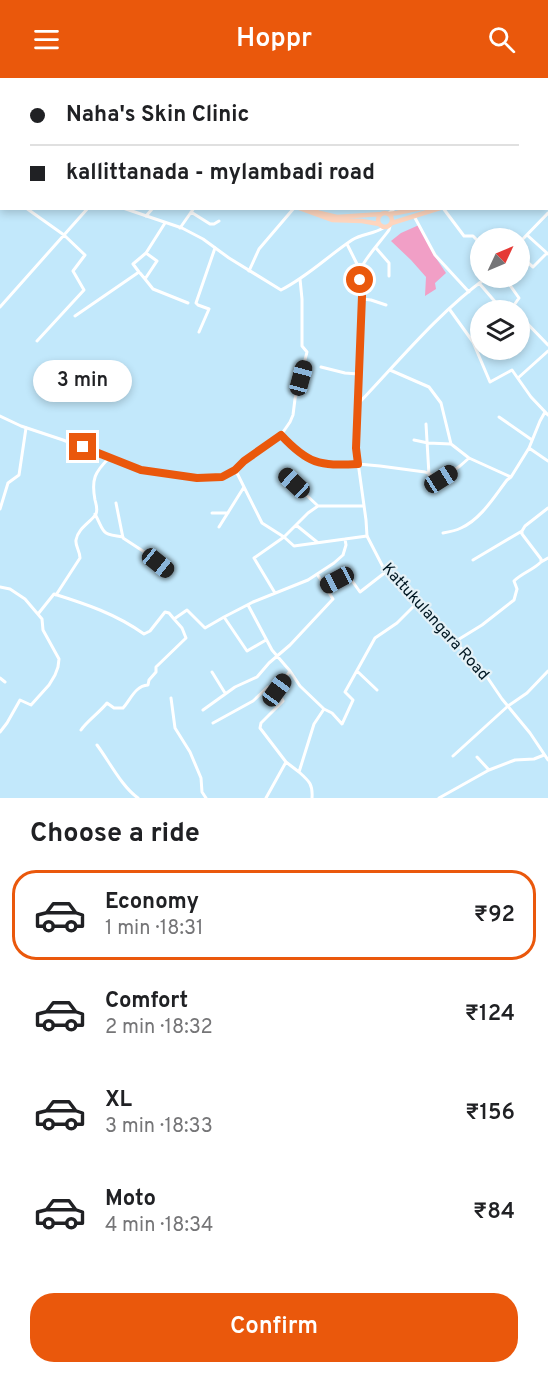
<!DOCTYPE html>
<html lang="en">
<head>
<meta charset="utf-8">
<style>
	:root { --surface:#fff; --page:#f6f6f6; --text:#202124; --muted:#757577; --line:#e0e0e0; --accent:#ea580c }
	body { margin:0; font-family:Overpass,sans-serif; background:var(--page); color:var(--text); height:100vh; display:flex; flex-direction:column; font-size:22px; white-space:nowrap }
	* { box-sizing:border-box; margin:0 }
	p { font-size:20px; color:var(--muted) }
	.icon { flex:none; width:33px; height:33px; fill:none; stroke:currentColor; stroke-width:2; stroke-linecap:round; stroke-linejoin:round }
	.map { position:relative; height:720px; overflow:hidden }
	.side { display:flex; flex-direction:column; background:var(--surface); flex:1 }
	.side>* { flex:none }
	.top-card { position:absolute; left:0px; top:0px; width:549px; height:132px; box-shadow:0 3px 9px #0003; display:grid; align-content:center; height:132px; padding:0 30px; background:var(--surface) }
	.needle { width:39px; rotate:46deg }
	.tools { position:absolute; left:470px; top:150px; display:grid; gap:12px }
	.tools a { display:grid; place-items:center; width:60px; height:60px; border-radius:50%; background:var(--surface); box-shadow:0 3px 9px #0003; font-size:30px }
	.end { position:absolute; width:27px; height:27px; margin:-14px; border:8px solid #ea580c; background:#fff; box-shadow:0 0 0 3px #fff }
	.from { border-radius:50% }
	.bubble { position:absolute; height:42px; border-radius:21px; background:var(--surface); box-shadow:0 3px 9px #0003; font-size:20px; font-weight:600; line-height:42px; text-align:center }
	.car { position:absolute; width:18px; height:36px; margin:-18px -9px; border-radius:8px; box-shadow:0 0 4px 2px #0007; background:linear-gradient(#222 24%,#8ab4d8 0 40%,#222 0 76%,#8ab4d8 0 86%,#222 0) }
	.top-card b { display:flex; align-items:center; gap:21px; height:57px; font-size:22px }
	.top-card b+b { border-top:2px solid var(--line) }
	.top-card i { width:15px; height:15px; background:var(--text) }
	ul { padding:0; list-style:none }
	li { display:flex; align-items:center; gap:18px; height:90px; margin:0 12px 9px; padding:0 18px; border:3px solid transparent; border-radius:24px }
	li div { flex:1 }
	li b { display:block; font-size:22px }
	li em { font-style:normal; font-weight:600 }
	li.active { border-color:var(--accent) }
	li>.icon { width:54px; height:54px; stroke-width:1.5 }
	h2 { padding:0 30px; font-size:27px; line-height:72px }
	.cta { display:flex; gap:12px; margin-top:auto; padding:12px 30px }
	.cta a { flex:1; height:69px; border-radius:24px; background:var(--accent); color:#fff; font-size:24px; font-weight:600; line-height:69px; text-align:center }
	header { display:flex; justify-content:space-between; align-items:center; height:78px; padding:0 30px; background:var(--accent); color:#fff; font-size:27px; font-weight:600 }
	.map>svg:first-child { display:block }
	.green { fill:#f19fc6 }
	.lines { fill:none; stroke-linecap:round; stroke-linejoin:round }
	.minor { stroke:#fff; stroke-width:3 }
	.tertiary { stroke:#fff; stroke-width:3 }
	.primary { stroke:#fed5be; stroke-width:4.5 }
	.route { stroke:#ea580c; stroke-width:8 }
	.labels { text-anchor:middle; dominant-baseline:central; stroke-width:4.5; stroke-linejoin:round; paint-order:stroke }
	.street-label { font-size:16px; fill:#001722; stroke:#e4f1f7 }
</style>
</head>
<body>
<header><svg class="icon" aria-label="menu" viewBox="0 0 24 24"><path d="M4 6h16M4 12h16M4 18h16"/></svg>Hoppr<svg class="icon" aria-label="search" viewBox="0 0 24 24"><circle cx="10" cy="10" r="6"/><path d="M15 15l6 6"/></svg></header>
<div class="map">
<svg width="548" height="720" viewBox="0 0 548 720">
	<rect width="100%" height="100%" fill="#c2e8fb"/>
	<!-- green -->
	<path class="green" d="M 419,147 L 436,180 L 446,195 L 435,205 L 436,211 L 425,218 L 426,199 L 411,182 L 391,163 L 401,155 Z"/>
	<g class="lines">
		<!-- minor -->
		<path class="minor" d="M 278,0 L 279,2
			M 317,0 L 319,2
			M 382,0 L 382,2
			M 424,0 L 425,2
			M 47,2 L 49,0
			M 188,2 L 189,0
			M 253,2 L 254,0
			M 313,2 L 314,0
			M 448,2 L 449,0
			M 501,2 L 503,1
			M 0,78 L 2,73
			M 0,91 L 2,86
			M 26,130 L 64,157 L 85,177 L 73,193 L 84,212 L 37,263
			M 443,130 L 464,158 L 473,158 L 480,165
			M 191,134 L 210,146 L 214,146 L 219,143
			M 389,135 L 395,130
			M 146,138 L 153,130
			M 414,138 L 435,177 L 469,214
			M 180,150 L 194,130
			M 527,157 L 548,176
			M 519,165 L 548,135
			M 376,170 L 389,185 L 389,198
			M 519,177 L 533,189 L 547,175
			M 249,193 L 259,171 L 294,130
			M 140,195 L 145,201 L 157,183 L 146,175
			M 505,200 L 519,220 L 512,230 L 514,232
			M 145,201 L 153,211 L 188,225
			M 479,205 L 497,226 L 498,228 L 497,232
			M 362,221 L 371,222 L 386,227
			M 0,229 L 88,130
			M 450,232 L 473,264 L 490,304 L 512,292 L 531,319 L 548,337
			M 519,237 L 548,267
			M 75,238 L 139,194 L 133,186 L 146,175 L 165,145
			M 199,254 L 209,231 L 198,227 L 196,225 L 215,170
			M 321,289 L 345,295 L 358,296
			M 390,292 L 429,309 L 441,325 L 451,366
			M 518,300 L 548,273
			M 358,326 C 399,283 438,235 486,200
			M 499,339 L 532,362
			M 426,346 L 429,397
			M 281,357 L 296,373 L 317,384 L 334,387 L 358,386 L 380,388 L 425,394 L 441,401 L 460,388 L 469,380
			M 414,362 L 428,365 L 451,366 L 469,380 L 511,399 L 507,402 C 494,419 481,441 461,450 C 455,453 449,454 443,455
			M 529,370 L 540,343 L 545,334
			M 235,391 L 262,445 L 284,459 L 294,468 L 367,458
			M 282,394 L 318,428 L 363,428
			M 511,399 L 529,370 L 548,383
			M 116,425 L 123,460 L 149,477 L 168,492
			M 0,431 L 8,405 L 19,397 L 26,350
			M 212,435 L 228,435
			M 95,436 C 105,455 100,456 123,459
			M 296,447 L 308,435 L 318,428
			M 219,449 L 244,409
			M 473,482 L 522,453
			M 541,484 L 548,480
			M 0,509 L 10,511 L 25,521 L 42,541 L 43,552 L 59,581 L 58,589 L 55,597 L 49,607 L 31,627 L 20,622 L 7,645 L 0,654
			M 325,509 L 348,497 L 360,514 L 387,493
			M 275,515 L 254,480 L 284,459 L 296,447 L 317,464
			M 56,517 L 80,480 C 80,473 75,468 76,462 C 78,450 91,444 96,436 C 98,431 96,426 95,422 C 91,401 95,394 109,380
			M 248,527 L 272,572 L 290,593 L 300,608 L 324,631
			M 38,536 L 54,516 C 86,526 116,536 144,556 L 150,553 L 165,534 L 169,535 L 174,541 L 187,532 L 205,550 L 224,539
			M 266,562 L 247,573 L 224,539 L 253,524 L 308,502 L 334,485 L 343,477 L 346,467 L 345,461
			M 456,563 L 482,547 L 514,522 L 517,511 L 514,503 C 522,495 533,492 541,484 L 541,481 L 522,456 L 522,453 L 525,448 L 548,430
			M 357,593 L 377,612
			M 212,594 L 225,615
			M 0,600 L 5,604
			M 277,611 L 283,623 L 261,645 L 260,650 L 286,684 L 299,694
			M 171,620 L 175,650 L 190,674 L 201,700 L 202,714 L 206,720
			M 203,632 L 235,609 L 257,599 L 269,585 L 290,567 L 333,521 L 317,496
			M 213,645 L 253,623 L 268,609 L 277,611 L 290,593
			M 81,652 C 86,644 100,634 107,625 L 114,630 L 123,630 C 131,621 135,608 148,607 L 149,602 L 156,594 L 156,589 L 186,560 L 182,550 L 174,541
			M 97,667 C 109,683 122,709 138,720
			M 453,678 L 508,628 L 527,615 L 548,593
			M 477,679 L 489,692 L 515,682 L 534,681 L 544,677
			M 266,720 L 286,684
			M 312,720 C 313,706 309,703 299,694 L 314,646 L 324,631 L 332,635 L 342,646 L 353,622 L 345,614 L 375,560 L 397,545 L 417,525
			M 439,720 L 489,692"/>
		<!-- tertiary -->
		<path class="tertiary" d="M 108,2 L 108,0
			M 0,83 L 2,84
			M 123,130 L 182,150 L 203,161 L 229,180 L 281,212 C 307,199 328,178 352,162 C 361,156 374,156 383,150
			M 390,148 L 389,152 C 382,162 363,182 360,193 C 358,201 361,210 362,217 L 356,370 L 366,442 L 367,458 L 383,489 L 483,593 L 502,621 L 530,655 L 548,682
			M 347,166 L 360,192
			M 0,338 L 21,348 L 63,362 L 141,392 L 197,400 L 222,399 L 235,391 L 244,383 L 281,357 L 290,344 L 293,337 L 295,321 L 307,274 L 302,268 L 302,221 L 300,201"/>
		<!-- primary -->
		<path class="primary" d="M 114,0 L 116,2
			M 120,0 L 122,2
			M 299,130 L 332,142 L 362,143 L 379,146
			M 307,130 L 320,135 L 337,139 L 382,136
			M378 142a7 7 0 1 1 14 0a7 7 0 1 1-14 0Z
			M 388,136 L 397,135 L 421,130
			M 392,145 L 440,130"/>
	</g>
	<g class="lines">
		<!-- route -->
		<path class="route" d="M 83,369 L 141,392 L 197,400 L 222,399 L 235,392 L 244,383 L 281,357 C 308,386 319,388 358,386 L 356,370 L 362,218 L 360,202"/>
	</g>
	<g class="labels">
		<!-- street labels -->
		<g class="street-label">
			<text transform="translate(435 544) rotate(48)">Kattukulangara Road</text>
		</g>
	</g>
</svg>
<div class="tools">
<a><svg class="needle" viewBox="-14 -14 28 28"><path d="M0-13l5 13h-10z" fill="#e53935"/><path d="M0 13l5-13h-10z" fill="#757577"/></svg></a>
<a><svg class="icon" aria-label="layers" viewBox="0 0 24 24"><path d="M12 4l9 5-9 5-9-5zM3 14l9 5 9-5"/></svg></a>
</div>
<i class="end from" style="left:360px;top:202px"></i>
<i class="end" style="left:83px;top:369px"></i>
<div class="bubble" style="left:33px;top:282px;width:99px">3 min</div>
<i class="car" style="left:301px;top:300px;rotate:15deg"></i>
<i class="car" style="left:441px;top:401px;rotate:58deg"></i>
<i class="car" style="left:294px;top:405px;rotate:313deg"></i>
<i class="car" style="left:158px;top:485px;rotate:129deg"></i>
<i class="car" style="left:337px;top:502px;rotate:242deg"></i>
<i class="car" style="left:277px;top:612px;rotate:36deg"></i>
<div class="top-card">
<b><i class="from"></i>Naha's Skin Clinic</b>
<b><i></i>kallittanada - mylambadi road</b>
</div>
</div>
<section class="side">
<h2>Choose a ride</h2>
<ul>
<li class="active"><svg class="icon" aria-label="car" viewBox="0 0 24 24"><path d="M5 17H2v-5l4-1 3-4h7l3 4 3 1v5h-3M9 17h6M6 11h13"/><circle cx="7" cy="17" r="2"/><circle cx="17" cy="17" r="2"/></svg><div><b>Economy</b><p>1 min · 18:31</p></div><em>₹92</em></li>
<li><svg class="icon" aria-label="car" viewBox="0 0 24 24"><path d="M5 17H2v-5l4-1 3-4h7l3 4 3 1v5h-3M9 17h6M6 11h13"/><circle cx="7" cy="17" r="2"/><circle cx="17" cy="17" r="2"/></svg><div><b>Comfort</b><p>2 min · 18:32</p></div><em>₹124</em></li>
<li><svg class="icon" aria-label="car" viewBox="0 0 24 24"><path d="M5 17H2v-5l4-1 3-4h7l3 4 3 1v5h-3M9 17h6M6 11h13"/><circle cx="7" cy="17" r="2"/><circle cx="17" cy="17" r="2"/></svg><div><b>XL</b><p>3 min · 18:33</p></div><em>₹156</em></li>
<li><svg class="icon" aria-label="car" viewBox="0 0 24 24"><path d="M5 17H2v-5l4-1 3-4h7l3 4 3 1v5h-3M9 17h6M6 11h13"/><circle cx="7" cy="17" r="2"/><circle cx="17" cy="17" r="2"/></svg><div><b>Moto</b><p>4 min · 18:34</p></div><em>₹84</em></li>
</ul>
<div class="cta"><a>Confirm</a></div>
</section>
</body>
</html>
